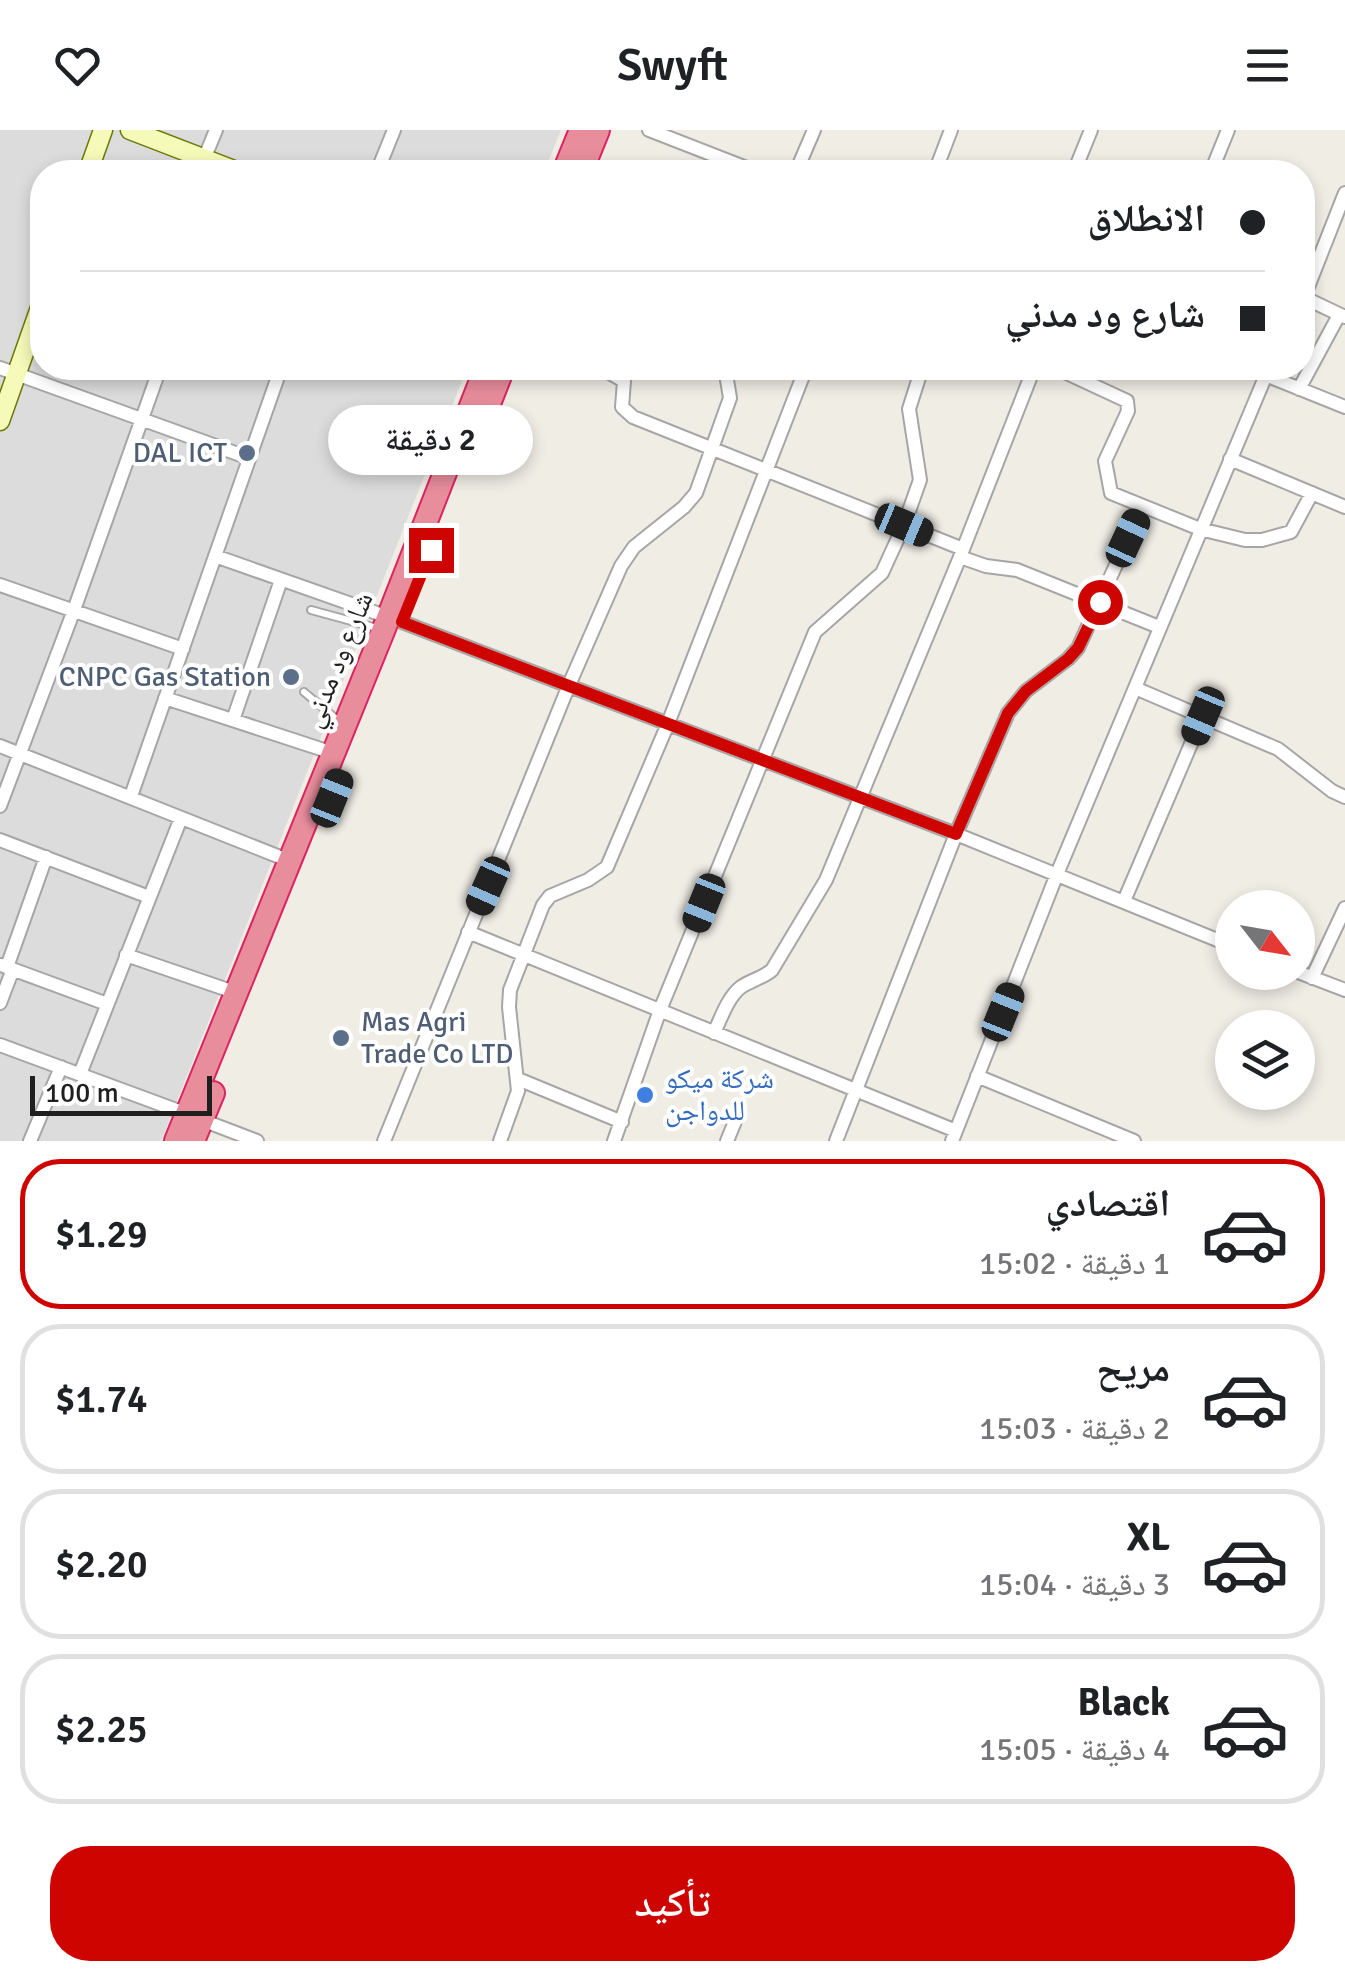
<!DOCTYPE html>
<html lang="ar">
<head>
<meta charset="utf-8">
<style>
	:root { --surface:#fff; --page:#f6f6f6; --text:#202124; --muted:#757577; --line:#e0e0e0; --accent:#ce0400 }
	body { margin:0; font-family:Signika,"Noto Naskh Arabic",sans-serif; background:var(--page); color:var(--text); direction:rtl; height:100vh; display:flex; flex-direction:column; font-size:38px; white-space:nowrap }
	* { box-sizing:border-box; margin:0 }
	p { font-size:32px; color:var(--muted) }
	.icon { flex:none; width:55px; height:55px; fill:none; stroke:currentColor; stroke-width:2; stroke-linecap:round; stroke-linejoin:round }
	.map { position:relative; height:1011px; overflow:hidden; direction:ltr }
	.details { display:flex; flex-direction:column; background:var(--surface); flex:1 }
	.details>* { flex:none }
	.top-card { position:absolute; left:30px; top:30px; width:1285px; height:220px; border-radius:40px; box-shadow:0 5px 15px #0003; direction:rtl; display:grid; align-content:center; height:220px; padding:0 50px; background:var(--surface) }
	.needle { width:65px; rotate:121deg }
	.buttons { position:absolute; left:1215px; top:760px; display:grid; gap:20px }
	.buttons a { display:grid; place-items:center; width:100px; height:100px; border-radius:50%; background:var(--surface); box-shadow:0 5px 15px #0003; font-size:50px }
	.scale { position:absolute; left:30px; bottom:25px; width:182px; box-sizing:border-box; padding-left:10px; border:5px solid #1f1f1f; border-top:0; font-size:28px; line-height:35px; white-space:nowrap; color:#1f1f1f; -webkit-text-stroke:8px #fff; paint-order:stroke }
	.end { position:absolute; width:45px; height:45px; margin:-22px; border:12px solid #ce0400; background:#fff; box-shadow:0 0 0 5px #fff }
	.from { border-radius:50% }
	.bubble { position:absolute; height:70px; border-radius:35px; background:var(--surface); box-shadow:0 5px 15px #0003; font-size:32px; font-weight:600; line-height:70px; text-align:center; direction:rtl }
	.car { position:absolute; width:30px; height:60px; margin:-30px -15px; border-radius:12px; box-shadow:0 0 8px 2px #0007; background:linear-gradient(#222 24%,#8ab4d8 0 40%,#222 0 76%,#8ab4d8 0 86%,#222 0) }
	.top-card b { display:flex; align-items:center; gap:35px; height:95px; font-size:38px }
	.top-card b+b { border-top:2px solid var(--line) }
	.top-card i { width:25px; height:25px; background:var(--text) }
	ul { padding:18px 0 0; list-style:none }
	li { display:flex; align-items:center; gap:30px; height:150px; margin:0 20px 15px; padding:0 30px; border:5px solid var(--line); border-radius:40px }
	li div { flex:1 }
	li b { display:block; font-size:38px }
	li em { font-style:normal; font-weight:600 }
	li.current { border-color:var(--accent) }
	li>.icon { width:90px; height:90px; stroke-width:1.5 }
	.button { display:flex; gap:20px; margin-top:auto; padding:20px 50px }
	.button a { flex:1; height:115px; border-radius:40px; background:var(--accent); color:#fff; font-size:40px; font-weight:600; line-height:115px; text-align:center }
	header { display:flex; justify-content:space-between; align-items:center; height:130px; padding:0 50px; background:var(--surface); font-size:45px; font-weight:600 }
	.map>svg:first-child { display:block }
	.residential { fill:#dddcdc }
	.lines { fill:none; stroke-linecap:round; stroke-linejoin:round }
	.lane-casing { stroke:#a6a6a6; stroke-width:10 }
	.street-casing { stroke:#a6a6a6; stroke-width:16 }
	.secondary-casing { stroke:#6a7804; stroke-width:21 }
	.highway-casing { stroke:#dc2460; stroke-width:26 }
	.lane { stroke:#fff; stroke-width:6 }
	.street { stroke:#fff; stroke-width:12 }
	.secondary { stroke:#f5fab9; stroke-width:18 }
	.highway { stroke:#e88d9c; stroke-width:22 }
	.route { stroke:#ce0400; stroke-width:12 }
	.service-dot { fill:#5c6f8a; stroke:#fff; stroke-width:4 }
	.shop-dot { fill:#3f7fe0; stroke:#fff; stroke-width:4 }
	.labels { text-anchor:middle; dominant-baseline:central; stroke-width:8; stroke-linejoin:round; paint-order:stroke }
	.service-label { font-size:28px; fill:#4e5e75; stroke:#fff; text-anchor:end }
	.street-label { font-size:28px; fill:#1f1f1f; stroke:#fff }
	.shop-label { font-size:28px; fill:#366cbe; stroke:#fff; text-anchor:start }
</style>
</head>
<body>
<header><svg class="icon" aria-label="menu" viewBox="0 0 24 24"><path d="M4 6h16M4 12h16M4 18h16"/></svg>Swyft<svg class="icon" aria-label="heart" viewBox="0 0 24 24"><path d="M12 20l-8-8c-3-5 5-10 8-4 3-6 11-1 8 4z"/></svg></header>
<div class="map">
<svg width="1345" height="1011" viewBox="0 0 1345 1011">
	<rect width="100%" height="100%" fill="#f0ede5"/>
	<!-- residential -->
	<path class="residential" d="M 0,0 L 561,0 L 544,42 L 42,42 L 42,238 L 467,238 L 161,1011 L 0,1011 Z"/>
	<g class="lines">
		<defs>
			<path id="lane" d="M 384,238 L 396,238
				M 311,480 L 377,498
				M 304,562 L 340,592"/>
			<path id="street" d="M 649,0 L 757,42
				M 204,29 L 216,0
				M 377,42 L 394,0
				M 796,42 L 814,0
				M 935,42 L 951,0
				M 1074,42 L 1091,0
				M 1211,42 L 1228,0
				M 1345,63 L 1306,162 L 1307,169 L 1345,187
				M 0,238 L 249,328
				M 601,238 L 624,251 L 622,277 L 633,287 L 963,419
				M 1056,238 L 1127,271 L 1128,281 L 1105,331 L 1111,363 L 1200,399 L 1245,410 L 1262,410 L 1291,402 L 1312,363
				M 1248,238 L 1345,277
				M 1299,259 L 1339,185
				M 1230,329 L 1345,377
				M 215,426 L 388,487
				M 960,427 L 986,436 L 1017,440 L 1159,497
				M 0,455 L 183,519
				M 402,492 L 956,704 L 1232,816
				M 1135,558 L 1278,619 L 1332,661 L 1345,667
				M 165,568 L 333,623
				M 233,590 L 281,450
				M 0,616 L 290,731
				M 131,666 L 281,238
				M 0,676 L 74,480 L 160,238
				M 0,710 L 149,767
				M 1124,771 L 1203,586
				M 468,802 L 956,1001
				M 126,825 L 237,863
				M 1,835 L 107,874
				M 7,837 L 46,727
				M 1298,842 L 1345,860
				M 1312,848 L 1345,778
				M 0,873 L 13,839
				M 714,903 C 721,888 728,867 741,857 C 751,850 763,848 772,840 L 826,750 L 960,427 L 1034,238
				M 0,915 L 187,984
				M 80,944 L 181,688
				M 977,946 L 1134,1011
				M 518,949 L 622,992
				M 202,990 L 257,1011
				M 30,1011 L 61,937
				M 384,1011 L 569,555 L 621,436 L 634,417 L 684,377 L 696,363 L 730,268 L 725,238
				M 500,1011 L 518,961 L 509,877 L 510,860 L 543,775 L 550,766 L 588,750 L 607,737 L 667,596 L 806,238
				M 614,1011 L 660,880 L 815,502 L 882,443 L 904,395 L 920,350 L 909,279 L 922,238
				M 727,1011 L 736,989
				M 836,1011 L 956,704 L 1008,583 L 1026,561 L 1068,529 L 1078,518 L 1143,376
				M 952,1011 L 1057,744 L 1266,245"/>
			<path id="secondary" d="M 130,0 L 239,42
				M 88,42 L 103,0
				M 0,291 L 42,172"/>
			<path id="highway" d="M 564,42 L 581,0
				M 581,42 L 598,0
				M 476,307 L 503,238
				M 176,1011 L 383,501 L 486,238
				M 193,1011 L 213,963"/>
		</defs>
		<!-- lane casing -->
		<use href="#lane" class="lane-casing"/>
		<!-- street casing -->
		<use href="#street" class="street-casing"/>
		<!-- secondary casing -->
		<use href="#secondary" class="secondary-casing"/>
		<!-- highway casing -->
		<use href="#highway" class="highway-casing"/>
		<!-- lane -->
		<use href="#lane" class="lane"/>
		<!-- street -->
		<use href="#street" class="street"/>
		<!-- secondary -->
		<use href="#secondary" class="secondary"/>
		<!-- highway -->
		<use href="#highway" class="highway"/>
	</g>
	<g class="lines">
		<!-- route -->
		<path class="route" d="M 431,420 L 402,492 L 956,704 L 1008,583 L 1026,561 L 1068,529 L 1078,518 L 1100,472"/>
	</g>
	<!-- markers -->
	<g class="service-dot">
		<circle cx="247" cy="323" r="10"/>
		<circle cx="291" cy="547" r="10"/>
		<circle cx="341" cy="908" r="10"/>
	</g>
	<circle class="shop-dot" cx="645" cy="965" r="10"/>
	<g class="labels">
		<!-- service labels -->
		<g class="service-label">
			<text x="227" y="323">DAL ICT</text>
			<text x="271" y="547">CNPC Gas Station</text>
			<text x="361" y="892" text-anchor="start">Mas Agri<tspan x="361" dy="32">Trade Co LTD</tspan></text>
		</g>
		<!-- street labels -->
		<g class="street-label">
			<text transform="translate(338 530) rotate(-68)">شارع ود مدني</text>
		</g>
		<!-- shop labels -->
		<g class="shop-label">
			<text x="665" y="949">شركة ميكو<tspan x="665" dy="32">للدواجن</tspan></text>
		</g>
	</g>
</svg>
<div class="buttons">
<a><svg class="needle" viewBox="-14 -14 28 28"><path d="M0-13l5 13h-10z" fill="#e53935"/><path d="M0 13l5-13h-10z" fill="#757577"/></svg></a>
<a><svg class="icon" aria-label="layers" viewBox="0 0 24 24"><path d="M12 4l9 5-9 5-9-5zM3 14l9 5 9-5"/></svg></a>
</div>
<div class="scale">100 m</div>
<i class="end from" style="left:1100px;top:472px"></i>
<i class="end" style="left:431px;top:420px"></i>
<div class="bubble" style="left:328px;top:275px;width:205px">2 دقيقة</div>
<i class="car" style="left:904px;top:395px;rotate:113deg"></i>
<i class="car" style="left:1128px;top:408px;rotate:25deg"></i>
<i class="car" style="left:1203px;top:586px;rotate:203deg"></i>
<i class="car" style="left:332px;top:668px;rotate:22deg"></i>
<i class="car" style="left:488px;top:756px;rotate:204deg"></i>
<i class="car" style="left:704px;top:773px;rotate:202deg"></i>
<i class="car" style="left:1003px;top:882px;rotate:22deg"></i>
<div class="top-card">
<b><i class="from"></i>الانطلاق</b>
<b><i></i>شارع ود مدني</b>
</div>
</div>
<section class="details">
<ul>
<li class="current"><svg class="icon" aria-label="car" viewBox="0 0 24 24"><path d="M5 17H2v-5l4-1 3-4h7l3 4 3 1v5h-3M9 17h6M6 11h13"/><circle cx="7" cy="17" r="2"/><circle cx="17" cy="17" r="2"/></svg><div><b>اقتصادي</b><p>1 دقيقة · 15:02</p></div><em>$1.29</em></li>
<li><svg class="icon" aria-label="car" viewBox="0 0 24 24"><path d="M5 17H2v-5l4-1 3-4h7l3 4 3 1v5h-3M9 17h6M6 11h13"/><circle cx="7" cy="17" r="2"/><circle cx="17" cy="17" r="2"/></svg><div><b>مريح</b><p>2 دقيقة · 15:03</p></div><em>$1.74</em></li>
<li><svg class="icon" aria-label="car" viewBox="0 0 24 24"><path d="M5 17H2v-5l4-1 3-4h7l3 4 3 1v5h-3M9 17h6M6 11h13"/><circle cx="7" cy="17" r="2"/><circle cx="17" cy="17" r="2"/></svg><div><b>XL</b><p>3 دقيقة · 15:04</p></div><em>$2.20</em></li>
<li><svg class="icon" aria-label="car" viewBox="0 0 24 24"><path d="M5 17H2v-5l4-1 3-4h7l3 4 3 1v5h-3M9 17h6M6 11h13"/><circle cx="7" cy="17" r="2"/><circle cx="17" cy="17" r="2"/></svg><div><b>Black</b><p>4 دقيقة · 15:05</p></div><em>$2.25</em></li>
</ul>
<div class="button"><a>تأكيد</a></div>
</section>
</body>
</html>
